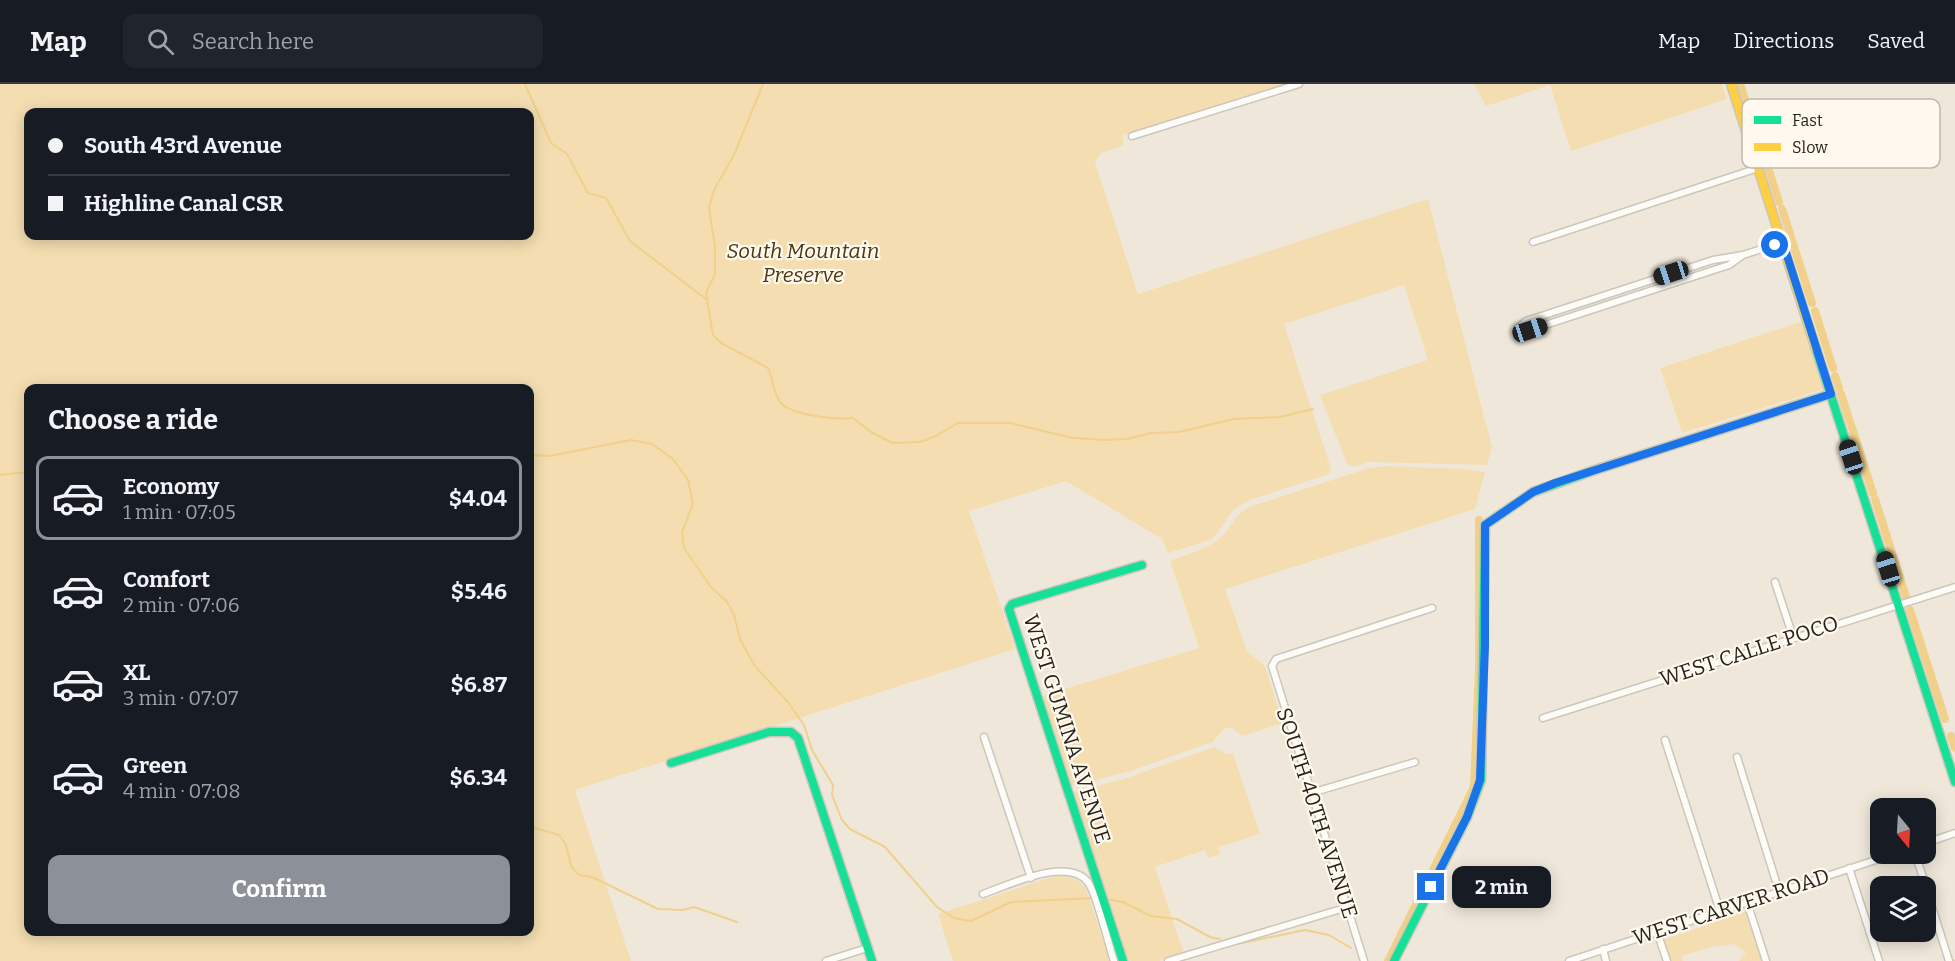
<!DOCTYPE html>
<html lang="en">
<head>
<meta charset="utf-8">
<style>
	:root { --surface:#171b24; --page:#20242c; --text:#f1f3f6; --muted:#9ea1a6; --line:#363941; --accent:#8c9099 }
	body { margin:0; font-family:Bitter,serif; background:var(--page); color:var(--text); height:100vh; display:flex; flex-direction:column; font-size:22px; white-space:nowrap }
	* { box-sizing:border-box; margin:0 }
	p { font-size:20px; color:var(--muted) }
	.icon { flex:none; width:33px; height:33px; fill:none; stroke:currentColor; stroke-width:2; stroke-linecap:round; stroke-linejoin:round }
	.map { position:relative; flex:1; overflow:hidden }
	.details { position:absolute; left:24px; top:300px; width:510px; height:552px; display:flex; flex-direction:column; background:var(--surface); border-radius:12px; box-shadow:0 3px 15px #0003 }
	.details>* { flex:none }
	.banner { position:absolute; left:24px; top:24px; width:510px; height:132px; border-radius:12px; box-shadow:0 3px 15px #0003; display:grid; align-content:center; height:132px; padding:0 24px; background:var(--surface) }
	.needle { width:39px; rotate:162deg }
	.fabs { position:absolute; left:1870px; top:714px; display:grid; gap:12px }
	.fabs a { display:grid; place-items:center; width:66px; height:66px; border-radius:12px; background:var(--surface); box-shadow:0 3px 15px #0003; font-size:30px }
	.end { position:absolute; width:27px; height:27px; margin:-14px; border:8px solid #1a73e8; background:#fff; box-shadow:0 0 0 3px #fff }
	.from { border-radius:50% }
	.bubble { position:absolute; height:42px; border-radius:12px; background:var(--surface); box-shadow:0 3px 15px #0003; font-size:20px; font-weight:700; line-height:42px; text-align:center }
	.car { position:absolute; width:18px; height:36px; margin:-18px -9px; border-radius:8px; box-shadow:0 0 4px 2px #0007; background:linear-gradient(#222 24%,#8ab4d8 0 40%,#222 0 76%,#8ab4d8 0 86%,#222 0) }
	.banner b { display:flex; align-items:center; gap:21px; height:57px; font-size:22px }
	.banner b+b { border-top:2px solid var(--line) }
	.banner i { width:15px; height:15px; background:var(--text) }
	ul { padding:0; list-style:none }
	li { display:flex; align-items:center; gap:18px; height:84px; margin:0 12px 9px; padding:0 12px; border:3px solid transparent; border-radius:12px }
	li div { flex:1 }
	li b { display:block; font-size:22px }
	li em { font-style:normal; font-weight:700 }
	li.selected { border-color:var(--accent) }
	li>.icon { width:54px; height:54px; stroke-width:1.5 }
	h2 { padding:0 24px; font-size:27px; line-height:72px }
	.action { display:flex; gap:12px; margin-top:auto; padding:12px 24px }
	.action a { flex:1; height:69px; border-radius:12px; background:var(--accent); color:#fff; font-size:24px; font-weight:700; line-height:69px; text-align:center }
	header { display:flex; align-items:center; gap:36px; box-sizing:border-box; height:84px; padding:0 30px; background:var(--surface); border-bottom:2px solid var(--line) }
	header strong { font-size:28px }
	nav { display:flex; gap:33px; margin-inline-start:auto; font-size:21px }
	.search { width:420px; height:54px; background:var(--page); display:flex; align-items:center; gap:15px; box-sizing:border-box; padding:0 21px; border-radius:12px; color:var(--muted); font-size:22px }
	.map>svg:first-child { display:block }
	.green { fill:#f4deb1; fill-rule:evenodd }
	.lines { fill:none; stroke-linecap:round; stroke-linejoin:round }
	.stream { stroke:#f0d08a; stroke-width:2 }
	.canal { stroke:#f0d08a; stroke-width:8 }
	.street-casing { stroke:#ccc6bb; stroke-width:9 }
	.fast-casing { stroke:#ccc6bb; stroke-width:11 }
	.slow-casing { stroke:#ccc6bb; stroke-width:11 }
	.street { stroke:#fdfcf9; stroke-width:6 }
	.fast { stroke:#16e098; stroke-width:8 }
	.slow { stroke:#ffcf43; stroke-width:8 }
	.route { stroke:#1a73e8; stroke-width:8 }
	.labels { text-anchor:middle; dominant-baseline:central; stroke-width:4.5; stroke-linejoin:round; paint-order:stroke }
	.park-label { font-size:21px; font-style:italic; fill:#4a3810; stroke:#fff9ef }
	.street-label { font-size:21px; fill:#28241a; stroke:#fff9ef }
	.key { fill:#fff9ef; stroke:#beb9af; stroke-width:1.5 }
	.key-label { font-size:16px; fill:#28241a }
</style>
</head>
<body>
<header>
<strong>Map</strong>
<div class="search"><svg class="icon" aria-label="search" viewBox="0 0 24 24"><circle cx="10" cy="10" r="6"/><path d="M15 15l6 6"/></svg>Search here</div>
<nav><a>Map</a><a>Directions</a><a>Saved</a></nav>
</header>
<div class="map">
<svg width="1955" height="877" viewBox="0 0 1955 877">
	<rect width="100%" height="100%" fill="#efe8da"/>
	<!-- green -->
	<path class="green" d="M 0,0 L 1286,0 L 1152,44 L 1123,51 L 1123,62 L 1101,69 L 1095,78 L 1138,210 L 1428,115 L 1492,363 L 1487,381 L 1369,378 L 1354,383 L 1347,380 L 1320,311 L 1428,276 L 1404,201 L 1284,240 L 1331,385 L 1329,390 L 1250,416 L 1234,425 L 1215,452 L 1207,457 L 1168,469 L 1162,455 L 1066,397 L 969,427 L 1015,565 L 575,706 L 631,877 L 0,877 ZM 28,28 L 530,28 L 530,152 L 28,152 ZM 28,304 L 530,304 L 530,848 L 28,848 Z
		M 1474,0 L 1722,0 L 1727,15 L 1571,67 L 1550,1 L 1486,22 Z
		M 1803,237 L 1824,305 L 1682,349 L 1660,284 Z
		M 1387,382 L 1466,385 L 1485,388 L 1475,425 L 1225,505 L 1247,567 L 1265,582 L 1283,639 L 1242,652 L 1232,644 L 1225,644 L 1212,658 L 1131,687 L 1069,703 L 1038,613 L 1199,564 L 1170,477 C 1187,470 1208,465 1221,453 C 1234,441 1232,433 1249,423 L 1369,384 Z
		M 1214,663 L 1226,670 L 1233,670 L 1260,750 L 1218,763 L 1220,770 L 1208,774 L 1205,766 L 1155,783 L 1184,869 L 1159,877 L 1131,877 L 1126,875 L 1070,709 L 1127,694 Z
		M 1059,791 L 1073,794 L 1085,802 L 1110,877 L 953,877 L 938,830 Z
		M 1746,827 L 1763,877 L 1739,877 L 1746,868 L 1733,860 L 1711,863 L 1682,872 L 1683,877 L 1669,877 L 1663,856 Z"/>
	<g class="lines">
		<!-- stream -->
		<path class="stream" d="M 525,0 L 551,59 L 567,70 L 588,109 L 606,114 L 630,157 L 707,216
			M 763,0 L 734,71 L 714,106 L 709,124 L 715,163 L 715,190 L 706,209 L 713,251 L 721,259 L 768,284 C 773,295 773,310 781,319 C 791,331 837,336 853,334 L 871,348 L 892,359 L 920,358 L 936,352 L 958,339 L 1010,339 L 1073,354 L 1104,356 L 1127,355 L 1151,349 L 1179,348 L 1234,335 L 1280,333 L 1313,325
			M 530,371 L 550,372 L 631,356 L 652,360 L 673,375 L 688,396 L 693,420 L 682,448 L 684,464 L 710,502 L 727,518 L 734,531 L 740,555 L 754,581 L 787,617 L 804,641 L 812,666 L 833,701 L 832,711 L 842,736 L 850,745 L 885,763 L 937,823 L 954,834 L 971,837 L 1011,818 L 1094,814
			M 0,391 L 28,388
			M 530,738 L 531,743 L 559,751 L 566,761 L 571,782 L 579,791 L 592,793 L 658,825 L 683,826 L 694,823 L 737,838
			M 1106,815 L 1123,818 L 1151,832 L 1177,835 L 1210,853 L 1220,855
			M 1232,861 L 1305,846 L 1329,851 L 1351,864
			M 1954,877 L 1955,876"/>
		<!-- canal -->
		<path class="canal" d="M 1740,0 L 1751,33
			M 1754,40 L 1779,118
			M 1782,125 L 1812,219
			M 1815,227 L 1833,284
			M 1835,292 L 1839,304
			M 1841,310 L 1873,409
			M 1875,415 L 1906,513
			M 1910,526 L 1945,635
			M 1951,652 L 1955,664
			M 1388,877 L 1474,703 L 1479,586 L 1479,436"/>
		<defs>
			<path id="street" d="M 1132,52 L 1299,0
				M 1533,158 L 1758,84
				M 1517,245 L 1526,237 L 1713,176 L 1743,171 L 1783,158
				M 1517,245 L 1530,246 L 1729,181 L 1743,171
				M 1775,498 L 1793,553
				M 1543,634 L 1955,503
				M 984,653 L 1031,794
				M 1665,656 L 1720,827
				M 1737,673 L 1779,807
				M 1311,709 L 1415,678
				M 1926,759 L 1955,749
				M 1915,770 L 1926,802
				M 1849,784 L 1879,877
				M 1926,804 L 1949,877
				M 983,810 C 1009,801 1067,772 1088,798 C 1097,811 1108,859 1114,877
				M 1747,818 L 1766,877
				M 1657,848 L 1667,877
				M 1603,865 L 1606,877
				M 826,877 L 867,864
				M 1168,877 L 1348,823
				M 1364,877 L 1272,582 L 1276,575 L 1432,524
				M 1569,877 L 1894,770"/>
			<path id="fast" d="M 1816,265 L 1955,698
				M 671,679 L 769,648 L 791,648 L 798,654 L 872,877
				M 1123,877 L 1009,525 L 1012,520 L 1142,481
				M 1394,877 L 1467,733 L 1481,696 L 1485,441 L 1533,408 L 1592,387"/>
			<path id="slow" d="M 1731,0 L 1816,265
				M 1592,387 L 1831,310"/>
		</defs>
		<!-- street casing -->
		<use href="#street" class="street-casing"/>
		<!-- fast casing -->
		<use href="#fast" class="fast-casing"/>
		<!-- slow casing -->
		<use href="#slow" class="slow-casing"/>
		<!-- street -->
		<use href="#street" class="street"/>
		<!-- fast -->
		<use href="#fast" class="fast"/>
		<!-- slow -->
		<use href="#slow" class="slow"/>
	</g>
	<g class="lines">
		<!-- route -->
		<path class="route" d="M 1431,803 L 1467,733 L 1480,696 L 1485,561 L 1485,441 L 1533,408 L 1555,399 L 1831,310 L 1783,159 L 1775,161"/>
	</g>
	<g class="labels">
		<!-- park labels -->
		<g class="park-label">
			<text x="803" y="167">South Mountain<tspan x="803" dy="24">Preserve</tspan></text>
		</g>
		<!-- street labels -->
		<g class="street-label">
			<text transform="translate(1749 567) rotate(-18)">WEST CALLE POCO</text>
			<text transform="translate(1067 645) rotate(72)">WEST GUMINA AVENUE</text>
			<text transform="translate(1317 729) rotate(72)">SOUTH 40TH AVENUE</text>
			<text transform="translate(1731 823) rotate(-18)">WEST CARVER ROAD</text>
		</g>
	</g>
	<!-- legend -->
	<rect x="1742" y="15" width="198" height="69" rx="9" class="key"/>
	<rect x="1754" y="32" width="27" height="8" fill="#16e098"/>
	<rect x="1754" y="59" width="27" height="8" fill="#ffcf43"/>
	<g class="key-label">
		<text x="1792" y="42">Fast</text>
		<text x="1792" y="69">Slow</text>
	</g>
</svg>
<div class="fabs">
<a><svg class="needle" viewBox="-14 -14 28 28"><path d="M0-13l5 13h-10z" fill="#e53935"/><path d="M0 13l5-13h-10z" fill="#9ea1a6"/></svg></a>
<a><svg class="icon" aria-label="layers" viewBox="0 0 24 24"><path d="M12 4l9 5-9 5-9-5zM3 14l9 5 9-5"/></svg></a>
</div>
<i class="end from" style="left:1775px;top:161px"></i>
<i class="end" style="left:1431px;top:803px"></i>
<div class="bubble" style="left:1452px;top:782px;width:99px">2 min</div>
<i class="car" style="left:1671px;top:189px;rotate:252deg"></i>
<i class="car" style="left:1530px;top:246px;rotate:72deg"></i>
<i class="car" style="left:1851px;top:373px;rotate:342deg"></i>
<i class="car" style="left:1888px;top:485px;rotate:343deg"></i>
<div class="banner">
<b><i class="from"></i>South 43rd Avenue</b>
<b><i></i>Highline Canal CSR</b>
</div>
<section class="details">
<h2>Choose a ride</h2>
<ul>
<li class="selected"><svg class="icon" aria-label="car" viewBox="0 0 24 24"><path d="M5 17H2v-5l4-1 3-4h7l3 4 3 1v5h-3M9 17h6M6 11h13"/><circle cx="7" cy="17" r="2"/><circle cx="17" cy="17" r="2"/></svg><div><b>Economy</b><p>1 min · 07:05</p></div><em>$4.04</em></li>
<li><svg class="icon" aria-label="car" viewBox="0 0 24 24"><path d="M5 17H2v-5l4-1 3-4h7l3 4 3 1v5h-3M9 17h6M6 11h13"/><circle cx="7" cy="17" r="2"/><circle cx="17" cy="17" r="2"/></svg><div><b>Comfort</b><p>2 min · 07:06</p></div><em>$5.46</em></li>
<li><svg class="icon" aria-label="car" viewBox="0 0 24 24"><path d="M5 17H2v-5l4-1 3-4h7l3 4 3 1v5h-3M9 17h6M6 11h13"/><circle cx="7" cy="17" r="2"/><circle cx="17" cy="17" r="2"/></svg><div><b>XL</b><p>3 min · 07:07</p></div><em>$6.87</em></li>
<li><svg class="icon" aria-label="car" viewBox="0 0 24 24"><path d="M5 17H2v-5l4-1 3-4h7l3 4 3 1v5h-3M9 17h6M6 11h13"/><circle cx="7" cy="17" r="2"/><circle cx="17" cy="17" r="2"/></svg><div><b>Green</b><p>4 min · 07:08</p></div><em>$6.34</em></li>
</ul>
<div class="action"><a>Confirm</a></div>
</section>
</div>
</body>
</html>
